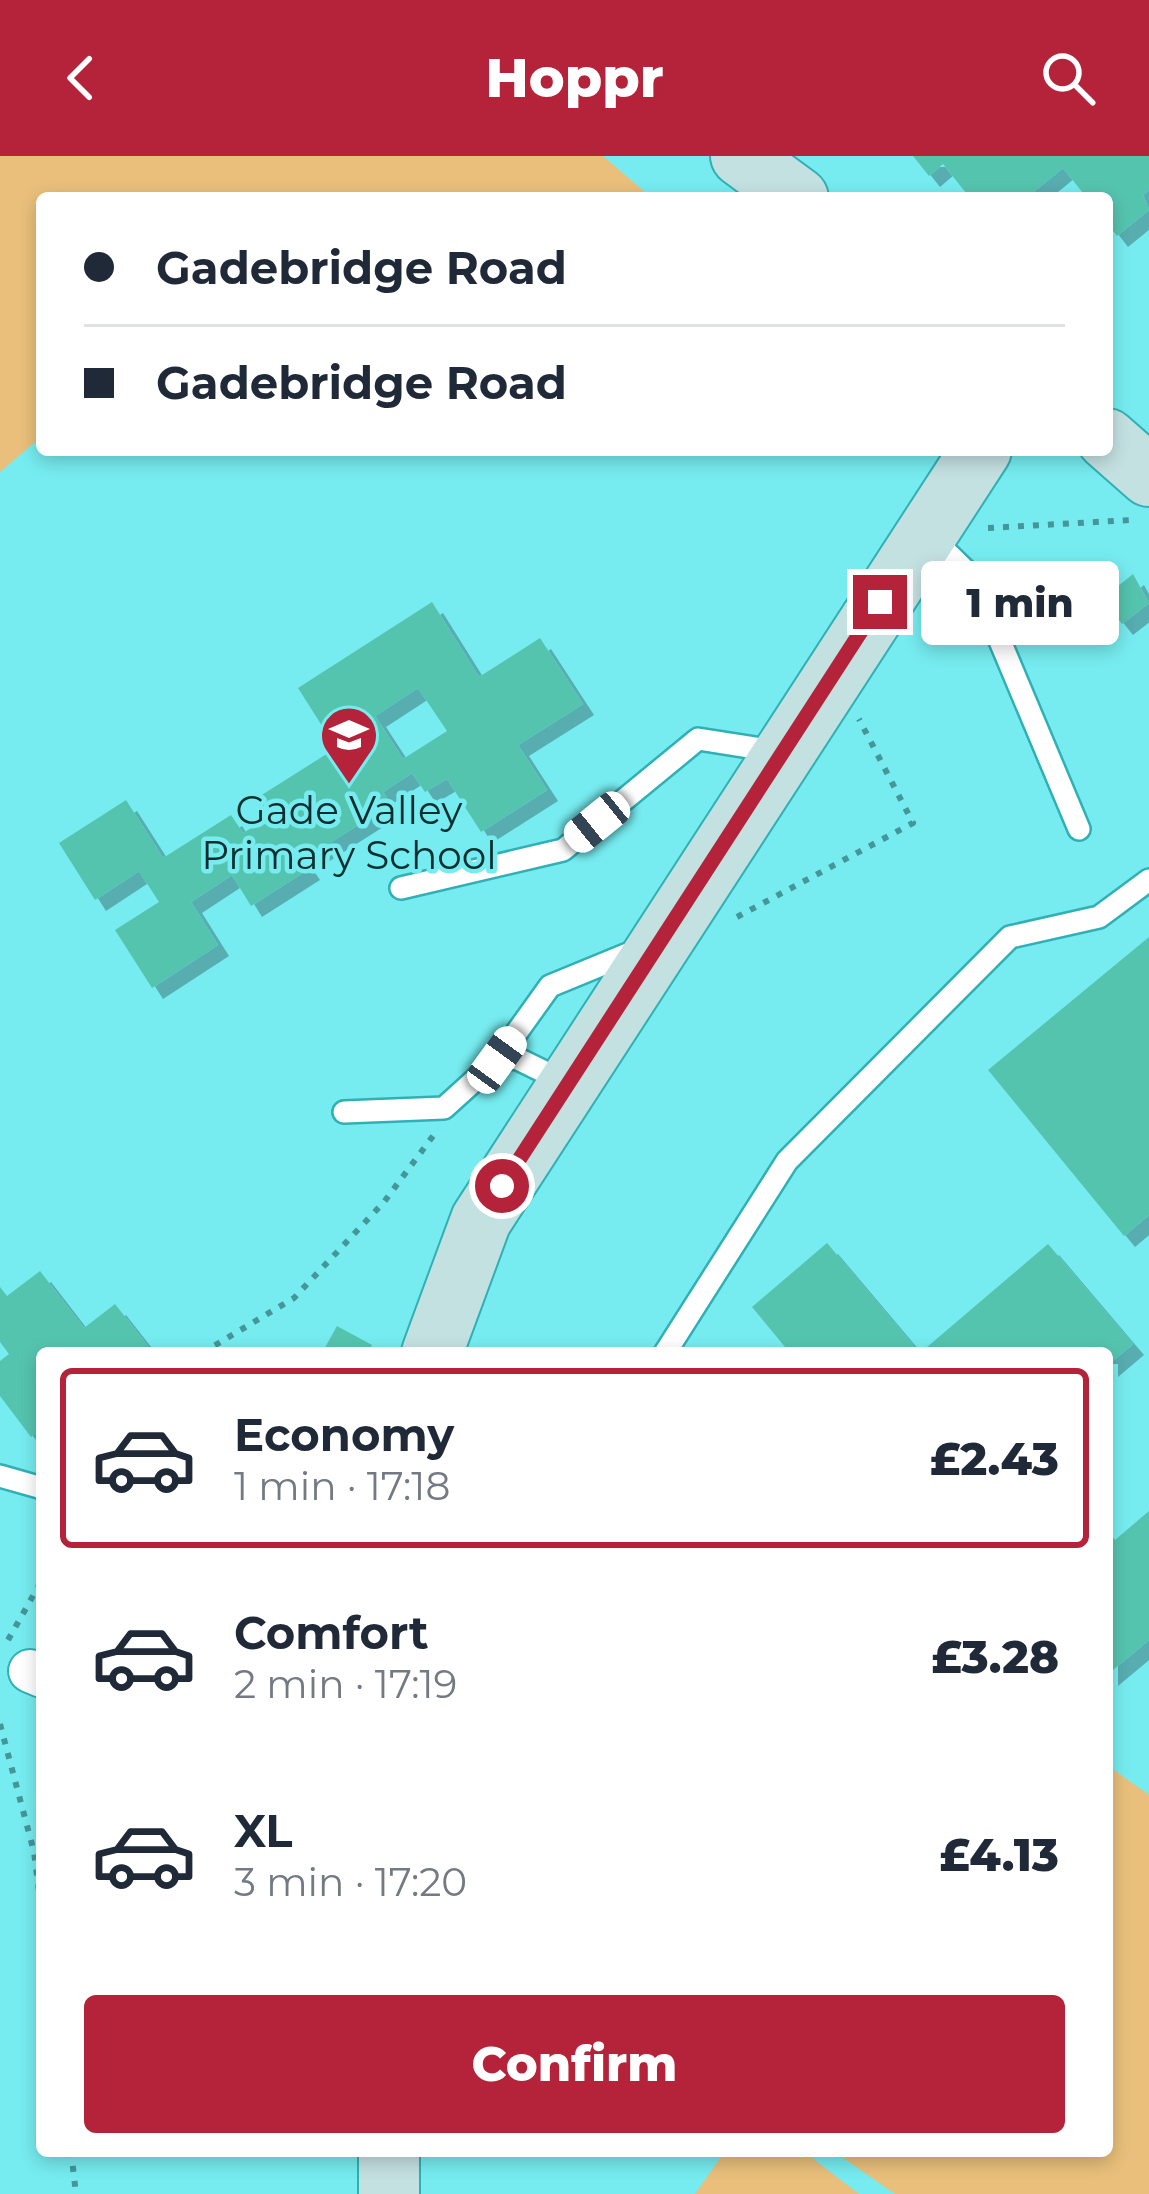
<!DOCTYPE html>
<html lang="en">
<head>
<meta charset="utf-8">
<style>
	:root { --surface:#fff; --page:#f2f2f3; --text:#1f2937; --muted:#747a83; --line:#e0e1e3; --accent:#b5233a }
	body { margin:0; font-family:Montserrat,sans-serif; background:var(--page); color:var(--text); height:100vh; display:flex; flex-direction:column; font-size:45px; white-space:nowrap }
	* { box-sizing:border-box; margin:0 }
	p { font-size:39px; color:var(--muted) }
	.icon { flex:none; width:66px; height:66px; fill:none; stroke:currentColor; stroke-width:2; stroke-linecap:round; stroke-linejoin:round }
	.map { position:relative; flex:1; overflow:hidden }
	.side { position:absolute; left:36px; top:1191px; width:1077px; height:810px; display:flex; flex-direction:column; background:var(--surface); border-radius:12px; box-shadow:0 6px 18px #0003 }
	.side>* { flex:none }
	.banner { position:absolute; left:36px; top:36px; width:1077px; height:264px; border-radius:12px; box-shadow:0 6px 18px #0003; display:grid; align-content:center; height:264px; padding:0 48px; background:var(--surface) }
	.end { position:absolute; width:54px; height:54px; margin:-27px; border:15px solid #b5233a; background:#fff; box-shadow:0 0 0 6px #fff }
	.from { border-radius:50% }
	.bubble { position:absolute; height:84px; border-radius:12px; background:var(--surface); box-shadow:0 6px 18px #0003; font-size:39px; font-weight:800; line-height:84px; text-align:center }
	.car { position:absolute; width:36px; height:72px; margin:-36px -18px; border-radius:15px; box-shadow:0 0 9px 3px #0007; background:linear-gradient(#fff 24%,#345 0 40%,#fff 0 76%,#345 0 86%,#fff 0) }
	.banner b { display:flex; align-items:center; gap:42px; height:114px; font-size:45px }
	.banner b+b { border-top:3px solid var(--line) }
	.banner i { width:30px; height:30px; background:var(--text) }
	ul { padding:21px 0 0; list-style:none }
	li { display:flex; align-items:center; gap:36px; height:180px; margin:0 24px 18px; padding:0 24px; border:6px solid transparent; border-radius:12px }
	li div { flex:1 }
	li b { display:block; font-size:45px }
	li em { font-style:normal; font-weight:800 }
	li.on { border-color:var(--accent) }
	li>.icon { width:108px; height:108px; stroke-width:1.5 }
	.cta { display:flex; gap:24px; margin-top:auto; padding:24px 48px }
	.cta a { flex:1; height:138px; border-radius:12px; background:var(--accent); color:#fff; font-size:48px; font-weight:800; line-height:138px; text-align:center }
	header { display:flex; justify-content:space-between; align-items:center; height:156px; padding:0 48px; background:var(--accent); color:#fff; font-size:54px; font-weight:800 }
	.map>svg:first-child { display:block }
	.green { fill:#e9bf7b }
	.building { fill:#55c4af; fill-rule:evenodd; filter:url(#shadow) }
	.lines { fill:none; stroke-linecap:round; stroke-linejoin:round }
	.lane-casing { stroke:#30b0b5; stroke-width:26 }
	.street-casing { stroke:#30b0b5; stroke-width:46 }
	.secondary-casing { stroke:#30b0b5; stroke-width:64 }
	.path { stroke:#449699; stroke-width:6; stroke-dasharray:6 9; stroke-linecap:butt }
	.lane { stroke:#fff; stroke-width:21 }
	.street { stroke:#fff; stroke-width:42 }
	.secondary { stroke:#c4e1e2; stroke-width:60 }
	.route { stroke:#b5233a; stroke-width:15 }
	.labels { text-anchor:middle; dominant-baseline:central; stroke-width:9; stroke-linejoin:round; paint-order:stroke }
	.poi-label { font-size:39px; fill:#072f30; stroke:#76ecf0 }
</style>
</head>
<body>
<header><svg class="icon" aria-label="back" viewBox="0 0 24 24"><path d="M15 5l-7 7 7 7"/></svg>Hoppr<svg class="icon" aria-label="search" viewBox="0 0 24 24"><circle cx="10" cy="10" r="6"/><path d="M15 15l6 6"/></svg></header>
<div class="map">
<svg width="1149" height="2038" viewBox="0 0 1149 2038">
	<defs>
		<filter id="shadow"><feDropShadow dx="11" dy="11" stdDeviation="0" flood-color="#0004"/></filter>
	</defs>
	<rect width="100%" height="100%" fill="#76ecf0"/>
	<!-- green -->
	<path class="green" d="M 0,0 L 603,0 L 652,42 L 42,42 L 42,280 L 0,316 Z
		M 1107,1609 L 1149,1639 L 1149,2038 L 895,2038 L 833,1995 L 1107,1995 Z
		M 725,1995 L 803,1995 L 859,2038 L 695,2038 Z"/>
	<!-- building -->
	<path class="building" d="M 913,0 L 1149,0 L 1149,34 L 1143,39 L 1149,54 L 1117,80 L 1107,67 L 1107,42 L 1087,42 L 1063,12 L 1026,42 L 970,42 L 943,8 L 929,20 Z
		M 1133,418 L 1149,447 L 1122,468 L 1102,443 Z
		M 432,446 L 479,521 L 540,482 L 583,548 L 518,589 L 547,634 L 481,676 L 447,623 L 425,636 L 412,617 L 383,636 L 391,648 L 303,704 L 309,713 L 251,750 L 232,719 L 191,746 L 218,789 L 152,832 L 115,774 L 159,746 L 139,715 L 95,744 L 59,687 L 126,644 L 163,702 L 231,659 L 243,677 L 269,661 L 257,642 L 336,592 L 298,532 ZM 418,532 L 447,575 L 403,603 L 375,560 Z
		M 1149,781 L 1149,1059 L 1124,1080 L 988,914 Z
		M 827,1087 L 920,1197 L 790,1197 L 752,1151 Z
		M 1048,1088 L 1133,1188 L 1107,1210 L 1107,1197 L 920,1197 Z
		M 40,1115 L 84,1172 L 115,1148 L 148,1190 L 139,1197 L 42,1197 L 42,1272 L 31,1281 L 0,1240 L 0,1205 L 9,1198 L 0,1186 L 0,1131 L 7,1140 Z
		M 337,1170 L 372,1189 L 368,1197 L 322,1197 Z
		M 1149,1355 L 1149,1484 L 1107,1519 L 1107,1375 L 1115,1384 Z"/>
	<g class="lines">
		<defs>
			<path id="lane" d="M 930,380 L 974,423 L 1079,673
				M 401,732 L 563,694 L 698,583 L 775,595
				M 565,926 L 516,902 L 497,904 L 550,830 L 640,793
				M 344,956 L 444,952 L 497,904
				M 665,1197 L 787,1005 L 1010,781 L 1099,761 L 1149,724
				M 0,1320 L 42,1332"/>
			<path id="street" d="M 30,1515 L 42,1520"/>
			<path id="secondary" d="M 741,0 L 798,42
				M 1107,283 L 1149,320
				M 432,1197 L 481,1064 L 981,294
				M 389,2038 L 389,1995"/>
		</defs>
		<!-- lane casing -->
		<use href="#lane" class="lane-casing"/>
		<!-- street casing -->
		<use href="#street" class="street-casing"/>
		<!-- secondary casing -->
		<use href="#secondary" class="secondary-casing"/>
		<!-- path -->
		<path class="path" d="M 988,372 L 1131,364
			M 737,761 L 913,667 L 859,563
			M 202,1197 L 294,1142 L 384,1046 L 433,980
			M 8,1484 L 42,1424
			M 0,1568 L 34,1696 L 42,1759
			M 71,1995 L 76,2038"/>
		<!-- lane -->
		<use href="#lane" class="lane"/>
		<!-- street -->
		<use href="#street" class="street"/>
		<!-- secondary -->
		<use href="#secondary" class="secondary"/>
	</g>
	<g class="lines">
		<!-- route -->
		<path class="route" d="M 502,1030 L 880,446"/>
	</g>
	<!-- icons -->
	<defs>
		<symbol id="school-pin" viewBox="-11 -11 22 30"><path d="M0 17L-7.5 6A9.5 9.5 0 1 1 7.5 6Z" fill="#b5233a" stroke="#76ecf0"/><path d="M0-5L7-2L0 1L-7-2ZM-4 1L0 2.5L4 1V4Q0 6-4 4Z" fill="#fff"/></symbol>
	</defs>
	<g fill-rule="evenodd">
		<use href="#school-pin" x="316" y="546" width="66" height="90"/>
	</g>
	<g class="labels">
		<!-- poi labels -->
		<g class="poi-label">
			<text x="349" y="654">Gade Valley<tspan x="349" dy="45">Primary School</tspan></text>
		</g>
	</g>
</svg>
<i class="end from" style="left:502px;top:1030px"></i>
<i class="end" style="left:880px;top:446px"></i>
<div class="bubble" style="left:921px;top:405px;width:198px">1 min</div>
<i class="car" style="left:597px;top:666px;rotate:231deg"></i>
<i class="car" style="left:497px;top:904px;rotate:36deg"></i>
<div class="banner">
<b><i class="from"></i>Gadebridge Road</b>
<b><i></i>Gadebridge Road</b>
</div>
<section class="side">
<ul>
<li class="on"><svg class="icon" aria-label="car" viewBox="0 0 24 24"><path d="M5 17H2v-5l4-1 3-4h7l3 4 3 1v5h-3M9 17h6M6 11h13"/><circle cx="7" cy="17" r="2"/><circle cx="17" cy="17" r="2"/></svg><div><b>Economy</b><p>1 min · 17:18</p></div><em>£2.43</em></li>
<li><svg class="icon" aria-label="car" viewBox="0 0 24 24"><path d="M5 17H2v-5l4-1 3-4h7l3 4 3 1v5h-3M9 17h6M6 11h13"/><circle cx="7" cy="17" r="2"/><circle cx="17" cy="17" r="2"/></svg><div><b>Comfort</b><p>2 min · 17:19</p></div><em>£3.28</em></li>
<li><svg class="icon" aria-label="car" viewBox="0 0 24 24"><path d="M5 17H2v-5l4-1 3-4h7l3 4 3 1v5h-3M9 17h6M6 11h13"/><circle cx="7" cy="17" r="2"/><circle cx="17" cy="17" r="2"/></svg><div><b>XL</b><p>3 min · 17:20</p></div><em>£4.13</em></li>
</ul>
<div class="cta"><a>Confirm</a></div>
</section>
</div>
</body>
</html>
